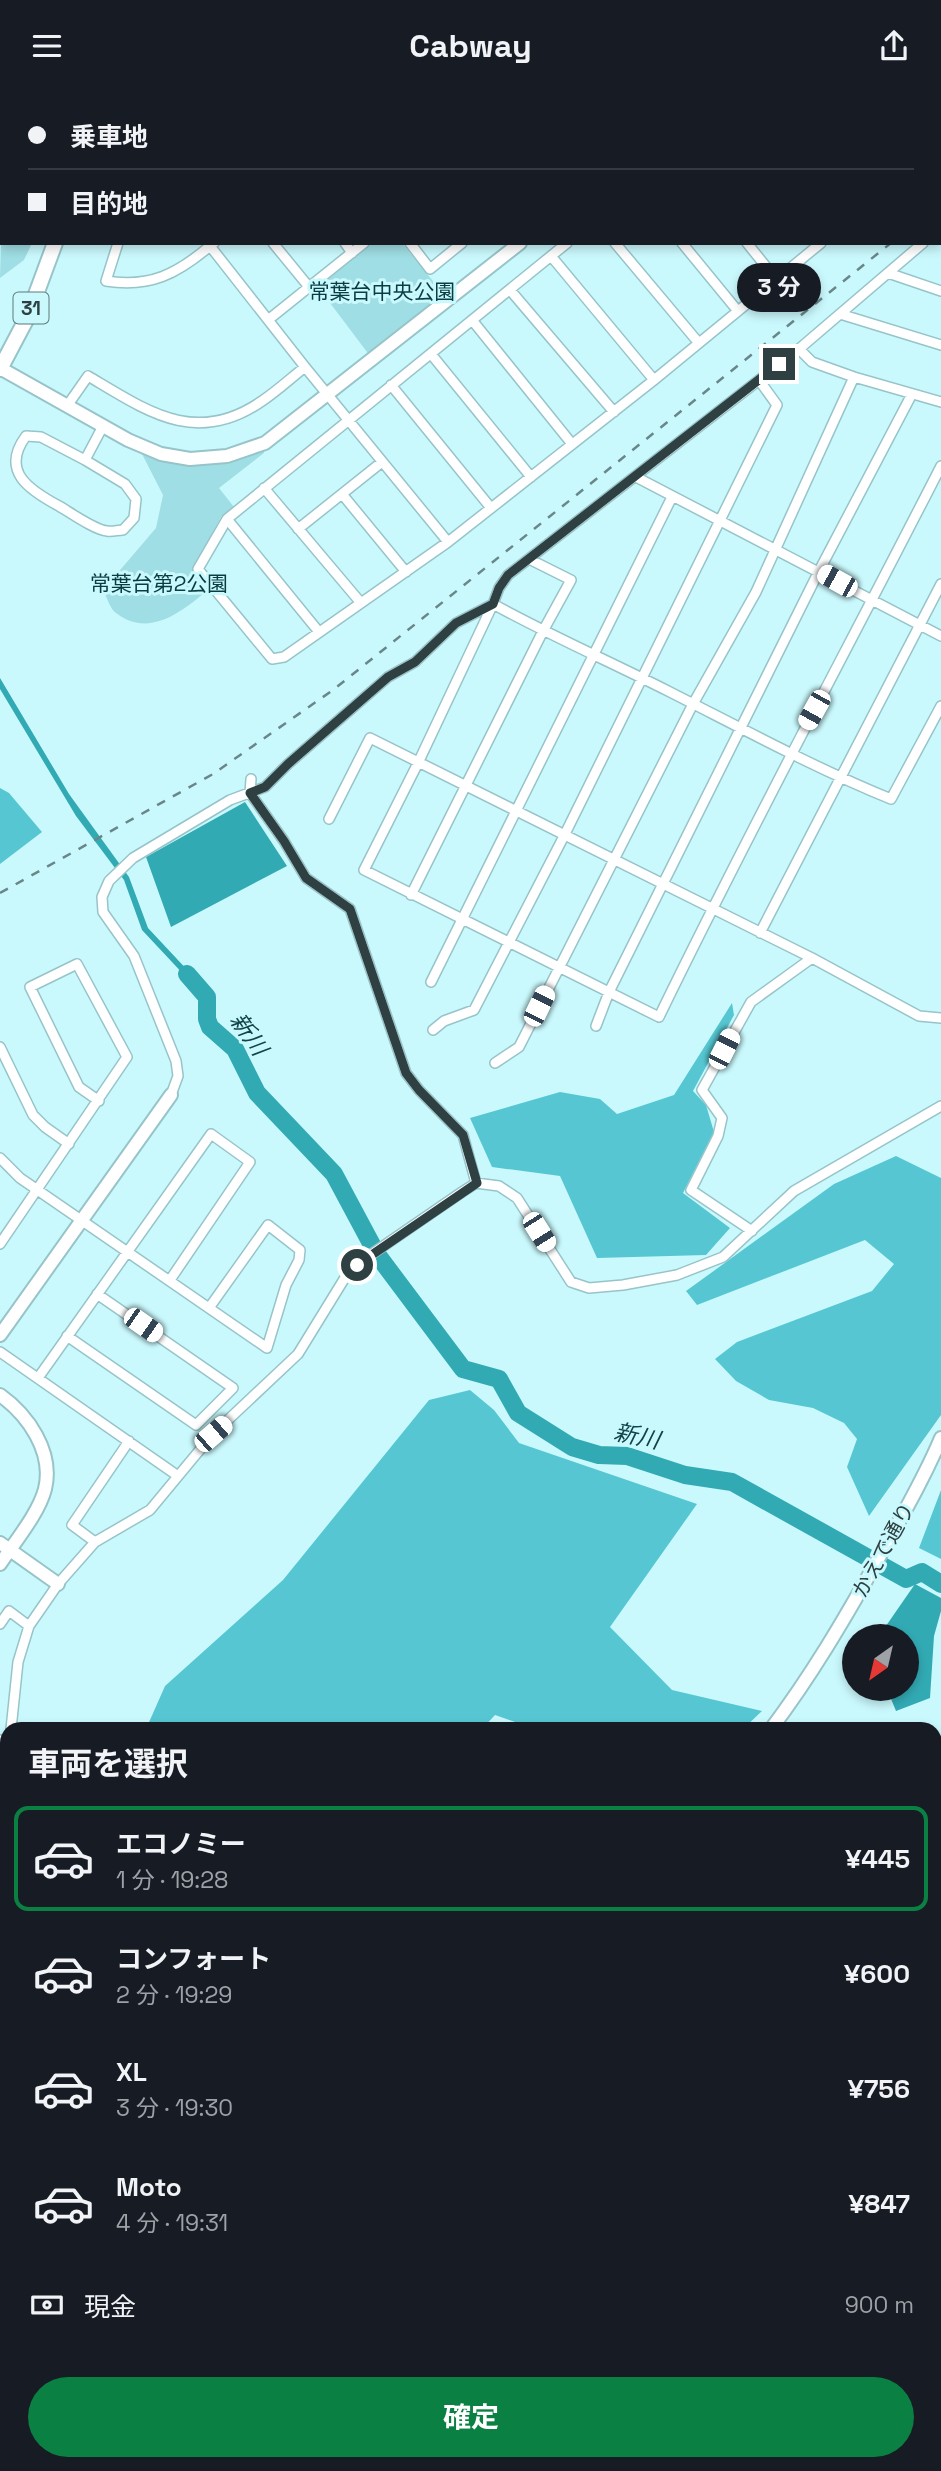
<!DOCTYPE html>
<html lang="ja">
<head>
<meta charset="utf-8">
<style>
	:root { --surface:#171b24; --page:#20242c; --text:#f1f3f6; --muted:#9ea1a6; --line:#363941; --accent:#0b8043 }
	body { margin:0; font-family:"Space Grotesk","Noto Sans JP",sans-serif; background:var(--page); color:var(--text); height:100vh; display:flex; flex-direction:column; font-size:26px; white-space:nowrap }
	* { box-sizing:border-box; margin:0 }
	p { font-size:23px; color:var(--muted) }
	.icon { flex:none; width:38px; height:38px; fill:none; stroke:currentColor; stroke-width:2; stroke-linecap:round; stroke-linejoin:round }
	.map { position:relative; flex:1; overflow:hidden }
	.details { position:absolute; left:0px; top:1631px; width:942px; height:749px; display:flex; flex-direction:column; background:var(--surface); border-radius:21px 21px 0 0; box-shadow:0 4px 10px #0003 }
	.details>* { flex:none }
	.top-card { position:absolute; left:0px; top:0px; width:942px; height:154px; box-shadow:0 4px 10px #0003; display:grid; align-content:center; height:154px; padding:0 28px; background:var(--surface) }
	.needle { width:46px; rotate:214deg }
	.controls { position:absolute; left:842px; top:1533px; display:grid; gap:14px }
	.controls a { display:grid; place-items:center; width:77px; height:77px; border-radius:50%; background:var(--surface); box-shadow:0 4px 10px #0003; font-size:35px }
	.end { position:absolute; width:32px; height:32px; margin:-16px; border:9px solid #2e4042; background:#fff; box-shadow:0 0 0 4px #fff }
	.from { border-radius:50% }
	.bubble { position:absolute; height:49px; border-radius:24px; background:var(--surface); box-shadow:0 4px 10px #0003; font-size:23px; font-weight:700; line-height:49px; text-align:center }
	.car { position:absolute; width:21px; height:42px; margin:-21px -10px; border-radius:9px; box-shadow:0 0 5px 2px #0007; background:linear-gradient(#fff 24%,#345 0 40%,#fff 0 76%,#345 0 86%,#fff 0) }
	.top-card b { display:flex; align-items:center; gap:24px; height:66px; font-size:26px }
	.top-card b+b { border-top:2px solid var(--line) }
	.top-card i { width:18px; height:18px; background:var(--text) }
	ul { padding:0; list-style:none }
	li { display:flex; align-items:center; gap:21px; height:105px; margin:0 14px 10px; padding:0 14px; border:4px solid transparent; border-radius:14px }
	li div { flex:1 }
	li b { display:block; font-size:26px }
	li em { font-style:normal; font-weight:700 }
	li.selected { border-color:var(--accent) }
	li>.icon { width:63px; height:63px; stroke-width:1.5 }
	h2 { padding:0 28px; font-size:32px; line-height:84px }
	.pay { display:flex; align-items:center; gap:18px; height:77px; padding:0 28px; font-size:26px }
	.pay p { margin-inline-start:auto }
	.action { display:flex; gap:14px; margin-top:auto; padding:14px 28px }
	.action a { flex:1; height:80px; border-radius:42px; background:var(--accent); color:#fff; font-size:28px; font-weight:700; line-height:80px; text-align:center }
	header { display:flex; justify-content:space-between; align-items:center; height:91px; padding:0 28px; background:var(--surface); font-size:32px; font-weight:700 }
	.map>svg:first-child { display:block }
	.green { fill:#9fdee4 }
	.forest { fill:#56c7d2 }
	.water { fill:#32aab4 }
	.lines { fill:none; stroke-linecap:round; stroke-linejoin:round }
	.river { stroke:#32aab4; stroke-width:18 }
	.street-casing { stroke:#97c4c9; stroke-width:12 }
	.secondary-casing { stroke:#97c4c9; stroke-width:16 }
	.primary-casing { stroke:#97c4c9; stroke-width:18 }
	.street { stroke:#fff; stroke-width:9 }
	.secondary { stroke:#fff; stroke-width:12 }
	.primary { stroke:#fff; stroke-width:14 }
	.rail { stroke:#698689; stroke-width:2.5; stroke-dasharray:9 9; stroke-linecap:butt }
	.route { stroke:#2e4042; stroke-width:9 }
	.labels { text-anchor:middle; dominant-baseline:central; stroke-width:6; stroke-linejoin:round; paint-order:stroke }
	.shield { fill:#caf9fd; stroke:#5d787a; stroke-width:2 }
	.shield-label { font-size:19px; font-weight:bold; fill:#2e4042 }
	.park-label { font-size:21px; fill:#083e43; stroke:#caf9fd }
	.street-label { font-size:21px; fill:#2e4042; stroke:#caf9fd }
	.water-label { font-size:23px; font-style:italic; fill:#104448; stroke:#caf9fd }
</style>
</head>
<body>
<header><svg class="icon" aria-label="menu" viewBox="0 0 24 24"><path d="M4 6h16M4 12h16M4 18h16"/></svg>Cabway<svg class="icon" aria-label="share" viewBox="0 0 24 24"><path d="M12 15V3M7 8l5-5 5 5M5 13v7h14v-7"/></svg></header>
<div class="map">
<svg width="941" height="2380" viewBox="0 0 941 2380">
	<rect width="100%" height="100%" fill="#caf9fd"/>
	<!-- green -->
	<path class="green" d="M 2,115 L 2,152 L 32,152 L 24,169 L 0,187 Z
		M 372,152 L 402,152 L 445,205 L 370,265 L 318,196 Z
		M 263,356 L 264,362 L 219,397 L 234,416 L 221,426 L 193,478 L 209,498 C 183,520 149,548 116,522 C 110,518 107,506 103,499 L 156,437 L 163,404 L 141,361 L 168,371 L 227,369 Z"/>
	<!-- forest -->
	<path class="forest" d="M 0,0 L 115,0 L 2,2 L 0,100 Z
		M 713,0 L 840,0 L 843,2 L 715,2 Z
		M 0,697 L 9,702 L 42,741 L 0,773 Z
		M 732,912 L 734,924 L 693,1000 L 706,1014 L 714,1041 L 683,1102 L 730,1137 L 706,1164 L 597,1167 L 560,1085 L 492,1076 L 470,1027 L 560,1001 L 600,1008 L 617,1023 L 674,1004 Z
		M 896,1065 L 941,1087 L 941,1324 L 869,1425 L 847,1376 L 857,1348 L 844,1332 L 813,1317 L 769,1309 L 736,1290 L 715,1268 L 737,1251 L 872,1200 L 894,1173 L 865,1149 L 697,1214 L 686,1200 L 834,1093 Z
		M 470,1299 L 494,1319 L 519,1352 L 697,1413 L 610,1536 L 672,1599 L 762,1620 L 743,1638 L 535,1638 L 495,1624 L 482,1638 L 146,1638 L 165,1595 L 283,1489 L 429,1309 Z
		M 941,1399 L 941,1468 L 919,1457 Z
		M 7,1870 L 7,2075 L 0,2074 L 0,1884 Z
		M 301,2373 L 474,2373 L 474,2380 L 307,2380 Z
		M 637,2373 L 730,2373 L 731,2375 L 722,2380 L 641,2380 Z"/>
	<!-- water -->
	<path class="water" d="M 0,587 L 69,703 L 129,786 L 148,837 L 206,899 L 201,902 L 142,839 L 124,789 L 76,725 L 0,598 Z
		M 245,711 L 287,775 L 171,836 L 146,766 Z
		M 915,1493 L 941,1507 L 941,1520 L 934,1545 L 930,1607 L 896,1620 L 887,1598 L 906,1598 L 906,1545 L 879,1545 Z"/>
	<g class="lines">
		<!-- river -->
		<path class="river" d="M 187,883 L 207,906 L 207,928 L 210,936 L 235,958 L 257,1002 L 334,1083 L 372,1154
			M 379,1166 L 463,1278 L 499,1288 L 518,1322 L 572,1356 L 599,1364 L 627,1365 L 685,1384 L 732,1391 L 906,1488 L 922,1481 L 941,1493"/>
		<defs>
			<path id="street" d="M 423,0 L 425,2
				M 491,0 L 492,2
				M 535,0 L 536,2
				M 580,0 L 582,2
				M 869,0 L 871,2
				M 401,2 L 403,0
				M 635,2 L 636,0
				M 940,66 L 941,65
				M 940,137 L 941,136
				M 118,152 L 106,190 C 150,197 177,183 210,155 L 207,152
				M 214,152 L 210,155 L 305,276 L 448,451
				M 273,152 L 309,196
				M 345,152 L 352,162
				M 410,152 L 430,178 L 462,152
				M 615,152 L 698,251
				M 682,152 L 737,219
				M 747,152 L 776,188
				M 551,165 L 654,289
				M 888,182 L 941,200
				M 510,199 L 614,321
				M 840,223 L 941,254
				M 268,229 L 364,152
				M 472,229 L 572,353
				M 799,258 L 812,271 L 854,286 L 941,311
				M 431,263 L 531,386
				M 391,294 L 491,417
				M 67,315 L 88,285 C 147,320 196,356 262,310 C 277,300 291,287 305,276
				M 85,369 L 125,393 L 136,408 L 134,427 L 123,439 C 118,439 112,441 107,440 C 95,439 71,422 59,415 C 29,399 0,380 26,345 L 41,346 L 85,369 L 103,335
				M 941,375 C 847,559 749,740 659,926 L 364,779 L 418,672 L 493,513 C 551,545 611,571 670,601 C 743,638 815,677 891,708 L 941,615
				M 636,386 L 941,545
				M 264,397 L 361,512
				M 342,403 L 406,481
				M 227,428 L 198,478 L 272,568 L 284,566 L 448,451 L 654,289 L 821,152
				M 298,438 L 382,371
				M 319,541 L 227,428 L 567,152
				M 251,688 L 250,702 L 284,750 L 306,787 L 350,818 L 406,982 L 419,999 L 463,1044 L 476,1092
				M 329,728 L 370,647 L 812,867 L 919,925 L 941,927
				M 411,804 L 543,540 L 571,489 L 531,469
				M 760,842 L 941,493
				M 431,891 L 672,406
				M 596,935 L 609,901 L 819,480 L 912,303
				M 433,939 L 444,930 L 474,919 L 564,745 L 777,314 L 759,289
				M 0,956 L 33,1024 L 45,1036 L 69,1053
				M 495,972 L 519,956 L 693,613 L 756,501 L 854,286
				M 171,1004 L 178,985 L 176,970 L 134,865 L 103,821 L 102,806 L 109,790 L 133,767 L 230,709 L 265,696 L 288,673 L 388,586 L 415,571 L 456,532 L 493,513 L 499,497 L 508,484 L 799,258 L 923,152
				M 0,1067 L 20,1087 L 267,1257 L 286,1194 L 299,1169 L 300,1159 L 268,1134 L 209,1217
				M 752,1140 L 691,1099 L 718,1045 L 722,1027 L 702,999 L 751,911 L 812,867
				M 0,1153 L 127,966 L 77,873 L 30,896 L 79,996 L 99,1010
				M 67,1245 L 196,1334 L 233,1297 L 97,1203
				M 0,1261 L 178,1385
				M 38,1287 L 211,1043 L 250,1071 L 170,1189
				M 95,1451 L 72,1434 L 129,1350
				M 0,1533 L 9,1520 L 29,1535
				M 11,1638 L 18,1571 L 29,1535 L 58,1493 L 95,1451 L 150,1419 L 213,1343 L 298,1263 L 346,1185 L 363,1169 L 462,1101 L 476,1092 L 499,1095 L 517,1107 L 571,1191 L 589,1197 L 623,1194 L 677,1184 L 723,1166 L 794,1100 L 941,1015
				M 0,1649 L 7,1654
				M 0,1668 L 7,1659
				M 934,1876 L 941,1880
				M 934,2323 L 941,2317
				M 740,2373 L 746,2380
				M 808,2373 L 813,2380
				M 872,2380 L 880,2373"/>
			<path id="secondary" d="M 675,2 L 676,0
				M 0,277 L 128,349 L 161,363 L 190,368 L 227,365 L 265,352 L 520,152
				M 0,1244 L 171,1004
				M 0,1304 C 28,1324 54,1361 45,1398 C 39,1422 14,1452 0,1473
				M 0,1452 L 58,1493
				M 771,1638 C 811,1585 844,1529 877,1470 C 899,1430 923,1390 941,1347
				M 0,2335 L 7,2329"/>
			<path id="primary" d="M 88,2 L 88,0
				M 0,278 L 28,225 L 55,152
				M 0,2179 L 7,2184
				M 195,2373 L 200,2380"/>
		</defs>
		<!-- street casing -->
		<use href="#street" class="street-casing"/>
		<!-- secondary casing -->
		<use href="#secondary" class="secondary-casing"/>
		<!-- primary casing -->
		<use href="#primary" class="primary-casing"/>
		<!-- street -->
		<use href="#street" class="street"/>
		<!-- secondary -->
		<use href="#secondary" class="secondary"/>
		<!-- primary -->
		<use href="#primary" class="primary"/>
		<!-- rail -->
		<path class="rail" d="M 940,113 L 941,112
			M 0,802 L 213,683 L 333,599 L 891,152"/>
	</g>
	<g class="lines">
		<!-- route -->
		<path class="route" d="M 357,1174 L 477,1092 L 463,1044 L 419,999 L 406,982 L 350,818 L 306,787 L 284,750 L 250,702 L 265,696 L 288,673 L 388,586 L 415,571 L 456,532 L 493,513 L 499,497 L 508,484 L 779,273"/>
	</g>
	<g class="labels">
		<!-- shield labels -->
		<rect class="shield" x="13.5" y="201.5" width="35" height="31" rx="5"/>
		<g class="shield-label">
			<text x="31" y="217">31</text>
		</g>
		<!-- park labels -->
		<g class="park-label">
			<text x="382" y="200">常葉台中央公園</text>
			<text x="159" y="492">常葉台第2公園</text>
		</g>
		<!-- street labels -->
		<g class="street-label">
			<text transform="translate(883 1459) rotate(-61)">かえで通り</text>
		</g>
		<!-- water labels -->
		<g class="water-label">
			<text transform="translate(249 943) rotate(55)">新川</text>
			<text transform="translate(637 1345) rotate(12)">新川</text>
		</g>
	</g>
</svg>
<div class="controls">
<a><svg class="needle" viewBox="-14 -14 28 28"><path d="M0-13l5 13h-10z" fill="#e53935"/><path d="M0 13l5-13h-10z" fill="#9ea1a6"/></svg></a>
</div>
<i class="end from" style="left:357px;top:1174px"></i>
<i class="end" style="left:779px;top:273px"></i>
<div class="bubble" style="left:737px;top:172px;width:84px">3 分</div>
<i class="car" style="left:837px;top:490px;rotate:299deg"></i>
<i class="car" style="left:814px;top:619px;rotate:209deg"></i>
<i class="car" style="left:539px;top:915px;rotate:26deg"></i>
<i class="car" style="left:724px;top:958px;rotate:27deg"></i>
<i class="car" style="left:539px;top:1141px;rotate:148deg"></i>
<i class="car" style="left:143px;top:1234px;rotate:125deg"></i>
<i class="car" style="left:213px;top:1343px;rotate:49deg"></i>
<div class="top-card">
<b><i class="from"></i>乗車地</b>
<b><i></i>目的地</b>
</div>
<section class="details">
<h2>車両を選択</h2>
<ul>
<li class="selected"><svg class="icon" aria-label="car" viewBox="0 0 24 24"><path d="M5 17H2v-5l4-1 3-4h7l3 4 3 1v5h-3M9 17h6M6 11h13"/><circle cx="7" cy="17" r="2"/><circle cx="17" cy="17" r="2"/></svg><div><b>エコノミー</b><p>1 分 · 19:28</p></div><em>¥445</em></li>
<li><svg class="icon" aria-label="car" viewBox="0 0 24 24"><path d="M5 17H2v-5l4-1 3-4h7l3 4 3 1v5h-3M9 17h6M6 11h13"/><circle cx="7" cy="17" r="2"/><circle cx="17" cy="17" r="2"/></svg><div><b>コンフォート</b><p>2 分 · 19:29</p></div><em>¥600</em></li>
<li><svg class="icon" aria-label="car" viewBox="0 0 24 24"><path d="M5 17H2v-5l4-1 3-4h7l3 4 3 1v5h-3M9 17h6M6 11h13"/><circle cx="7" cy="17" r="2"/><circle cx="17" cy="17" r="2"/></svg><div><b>XL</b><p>3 分 · 19:30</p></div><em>¥756</em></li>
<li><svg class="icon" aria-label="car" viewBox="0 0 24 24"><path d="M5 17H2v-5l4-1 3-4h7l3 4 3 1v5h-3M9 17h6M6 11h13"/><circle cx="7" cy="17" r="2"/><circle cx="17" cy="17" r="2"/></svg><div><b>Moto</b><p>4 分 · 19:31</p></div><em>¥847</em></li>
</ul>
<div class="pay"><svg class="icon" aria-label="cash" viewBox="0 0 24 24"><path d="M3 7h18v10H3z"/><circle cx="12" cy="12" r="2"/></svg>現金<p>900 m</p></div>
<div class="action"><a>確定</a></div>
</section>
</div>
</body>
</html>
